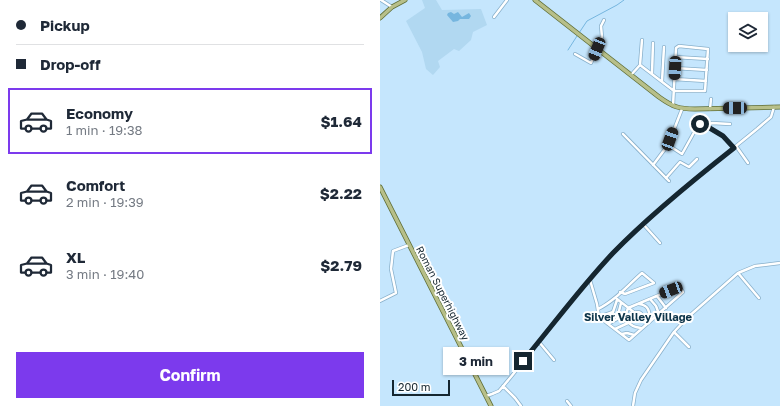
<!DOCTYPE html>
<html lang="en">
<head>
<meta charset="utf-8">
<style>
	:root { --surface:#fff; --page:#f2f2f3; --text:#1f2937; --muted:#747a83; --line:#e0e1e3; --accent:#7c3aed }
	body { margin:0; font-family:"Golos Text",sans-serif; background:var(--page); color:var(--text); height:100vh; display:flex; flex-direction:column; font-size:15px; white-space:nowrap }
	* { box-sizing:border-box; margin:0 }
	p { font-size:13px; color:var(--muted) }
	.icon { flex:none; width:22px; height:22px; fill:none; stroke:currentColor; stroke-width:2; stroke-linecap:round; stroke-linejoin:round }
	.map { position:relative; flex:1; overflow:hidden }
	.side { display:flex; flex-direction:column; background:var(--surface); width:380px }
	.side>* { flex:none }
	.top-card { display:grid; align-content:center; height:88px; padding:0 16px; background:var(--surface) }
	.controls { position:absolute; left:348px; top:12px; display:grid; gap:8px }
	.controls a { display:grid; place-items:center; width:40px; height:40px; border-radius:0px; background:var(--surface); box-shadow:0 1px 3px #0004; font-size:20px }
	.scale { position:absolute; left:12px; bottom:10px; width:58px; box-sizing:border-box; padding-left:4px; border:2px solid #152630; border-top:0; font-size:11px; line-height:14px; white-space:nowrap; color:#152630; -webkit-text-stroke:3px #fff; paint-order:stroke }
	.end { position:absolute; width:18px; height:18px; margin:-9px; border:5px solid #152630; background:#fff; box-shadow:0 0 0 2px #fff }
	.from { border-radius:50% }
	.bubble { position:absolute; height:28px; border-radius:0px; background:var(--surface); box-shadow:0 1px 3px #0004; font-size:13px; font-weight:700; line-height:28px; text-align:center }
	.car { position:absolute; width:12px; height:24px; margin:-12px -6px; border-radius:5px; box-shadow:0 0 3px 1px #0007; background:linear-gradient(#222 24%,#8ab4d8 0 40%,#222 0 76%,#8ab4d8 0 86%,#222 0) }
	.top-card b { display:flex; align-items:center; gap:14px; height:38px; font-size:15px }
	.top-card b+b { border-top:1px solid var(--line) }
	.top-card i { width:10px; height:10px; background:var(--text) }
	ul { padding:0; list-style:none }
	li { display:flex; align-items:center; gap:12px; height:66px; margin:0 8px 6px; padding:0 8px; border:2px solid transparent; border-radius:0px }
	li div { flex:1 }
	li b { display:block; font-size:15px }
	li em { font-style:normal; font-weight:700 }
	li.on { border-color:var(--accent) }
	li>.icon { width:36px; height:36px; stroke-width:1.5 }
	.primary-button { display:flex; gap:8px; margin-top:auto; padding:8px 16px }
	.primary-button a { flex:1; height:46px; border-radius:0px; background:var(--accent); color:#fff; font-size:16px; font-weight:700; line-height:46px; text-align:center }
	main { display:flex; flex:1; min-height:0 }
	.map>svg:first-child { display:block }
	.built { fill:#b1d8f1 }
	.water { fill:#76b6df }
	.lines { fill:none; stroke-linecap:round; stroke-linejoin:round }
	.stream { stroke:#76b6df; stroke-width:1 }
	.minor-casing { stroke:#88b0cb; stroke-width:4 }
	.major-casing { stroke:#5f6e36; stroke-width:5 }
	.minor { stroke:#fff; stroke-width:2.5 }
	.major { stroke:#b7bf89; stroke-width:3.5 }
	.route { stroke:#152630; stroke-width:5 }
	.labels { text-anchor:middle; dominant-baseline:central; stroke-width:4; stroke-linejoin:round; paint-order:stroke }
	.street-label { font-size:10px; fill:#152630; stroke:#fff }
	.neighbourhood-label { font-size:11px; font-weight:bold; fill:#0d354a; stroke:#fff }
</style>
</head>
<body>
<main>
<section class="side">
<div class="top-card">
<b><i class="from"></i>Pickup</b>
<b><i></i>Drop-off</b>
</div>
<ul>
<li class="on"><svg class="icon" aria-label="car" viewBox="0 0 24 24"><path d="M5 17H2v-5l4-1 3-4h7l3 4 3 1v5h-3M9 17h6M6 11h13"/><circle cx="7" cy="17" r="2"/><circle cx="17" cy="17" r="2"/></svg><div><b>Economy</b><p>1 min · 19:38</p></div><em>$1.64</em></li>
<li><svg class="icon" aria-label="car" viewBox="0 0 24 24"><path d="M5 17H2v-5l4-1 3-4h7l3 4 3 1v5h-3M9 17h6M6 11h13"/><circle cx="7" cy="17" r="2"/><circle cx="17" cy="17" r="2"/></svg><div><b>Comfort</b><p>2 min · 19:39</p></div><em>$2.22</em></li>
<li><svg class="icon" aria-label="car" viewBox="0 0 24 24"><path d="M5 17H2v-5l4-1 3-4h7l3 4 3 1v5h-3M9 17h6M6 11h13"/><circle cx="7" cy="17" r="2"/><circle cx="17" cy="17" r="2"/></svg><div><b>XL</b><p>3 min · 19:40</p></div><em>$2.79</em></li>
</ul>
<div class="primary-button"><a>Confirm</a></div>
</section>
<div class="map">
<svg width="400" height="406" viewBox="0 0 400 406">
	<rect width="100%" height="100%" fill="#c5e6fd"/>
	<!-- built -->
	<path class="built" d="M 42,0 L 56,0 L 62,10 L 101,9 L 107,25 L 93,32 L 91,40 L 79,51 L 74,49 L 58,61 L 60,67 L 53,75 L 46,69 L 42,52 L 26,21 L 45,8 Z"/>
	<!-- water -->
	<path class="water" d="M 71,12 L 74,14 L 78,12 L 82,17 L 89,13 L 91,16 L 89,19 L 80,19 L 78,21 L 73,22 L 67,15 L 68,13 Z"/>
	<g class="lines">
		<!-- stream -->
		<path class="stream" d="M 199,33 L 207,21 L 237,5 L 244,0
			M 188,50 L 197,36"/>
		<defs>
			<path id="minor" d="M 1,0 L 12,7
				M 114,17 L 127,0
				M 215,47 L 222,37 L 221,26 L 224,20
				M 195,54 L 211,63 L 217,49
				M 295,57 L 328,59
				M 260,65 L 262,40
				M 295,68 L 327,70
				M 272,73 L 273,43
				M 251,75 L 260,65 L 294,91 L 325,91 L 328,49 L 299,46 L 296,48 C 295,67 294,87 293,106
				M 294,79 L 326,81
				M 282,81 L 284,47
				M 330,109 L 331,99
				M 327,126 L 332,123 L 350,124
				M 243,134 L 289,181
				M 288,145 L 302,154 L 317,127 L 321,123 L 343,136 L 354,148
				M 356,146 L 368,163
				M 273,165 L 288,145 L 302,109
				M 286,178 L 300,162 L 309,167 L 317,159
				M 263,224 L 280,243
				M 358,273 L 379,298
				M 210,280 L 217,304 L 219,317 L 249,340 L 303,292 L 298,285 L 291,290 L 248,308 C 243,319 249,327 261,328
				M 277,296 L 286,308
				M 237,299 L 255,313
				M 270,299 L 276,306 L 279,314
				M 0,301 L 16,293 L 11,269 L 13,251 L 29,245
				M 259,304 C 269,305 270,312 269,320
				M 218,309 C 235,301 248,285 262,273 L 274,283 L 245,294 L 240,292
				M254 316a4 4 0 1 1 8 0a4 4 0 1 1-8 0Z
				M 219,317 L 233,312 L 237,300
				M 228,324 L 237,319 L 241,303
				M 235,329 L 248,323
				M 294,332 L 309,347
				M 242,334 L 247,333 L 254,335
				M 159,342 L 174,360
				M 123,386 L 135,398 L 141,406
				M 106,396 L 112,394 L 119,391 C 158,346 191,296 233,253 C 277,208 328,169 377,129 L 391,117 L 394,107
				M 187,401 L 191,406
				M 253,406 L 255,393 L 261,380 L 294,332 L 307,318 L 358,273 L 375,266 L 400,263"/>
			<path id="major" d="M 155,0 L 279,97 C 293,107 299,109 315,109 L 400,107
				M 0,18 L 12,7 L 25,0
				M 0,187 L 111,406"/>
		</defs>
		<!-- minor casing -->
		<use href="#minor" class="minor-casing"/>
		<!-- major casing -->
		<use href="#major" class="major-casing"/>
		<!-- minor -->
		<use href="#minor" class="minor"/>
		<!-- major -->
		<use href="#major" class="major"/>
	</g>
	<g class="lines">
		<!-- route -->
		<path class="route" d="M 143,361 C 173,325 201,287 233,253 C 270,215 312,181 354,148 L 343,136 L 323,124 L 320,124"/>
	</g>
	<g class="labels">
		<!-- street labels -->
		<g class="street-label">
			<text transform="translate(63 293) rotate(63)">Roman Superhighway</text>
		</g>
		<!-- neighbourhood labels -->
		<g class="neighbourhood-label">
			<text x="258" y="316">Silver Valley Village</text>
		</g>
	</g>
</svg>
<div class="controls">
<a><svg class="icon" aria-label="layers" viewBox="0 0 24 24"><path d="M12 4l9 5-9 5-9-5zM3 14l9 5 9-5"/></svg></a>
</div>
<div class="scale">200 m</div>
<i class="end from" style="left:320px;top:124px"></i>
<i class="end" style="left:143px;top:361px"></i>
<div class="bubble" style="left:63px;top:347px;width:66px">3 min</div>
<i class="car" style="left:217px;top:49px;rotate:202deg"></i>
<i class="car" style="left:295px;top:68px;rotate:183deg"></i>
<i class="car" style="left:355px;top:108px;rotate:269deg"></i>
<i class="car" style="left:290px;top:139px;rotate:20deg"></i>
<i class="car" style="left:291px;top:290px;rotate:249deg"></i>
</div>
</main>
</body>
</html>
